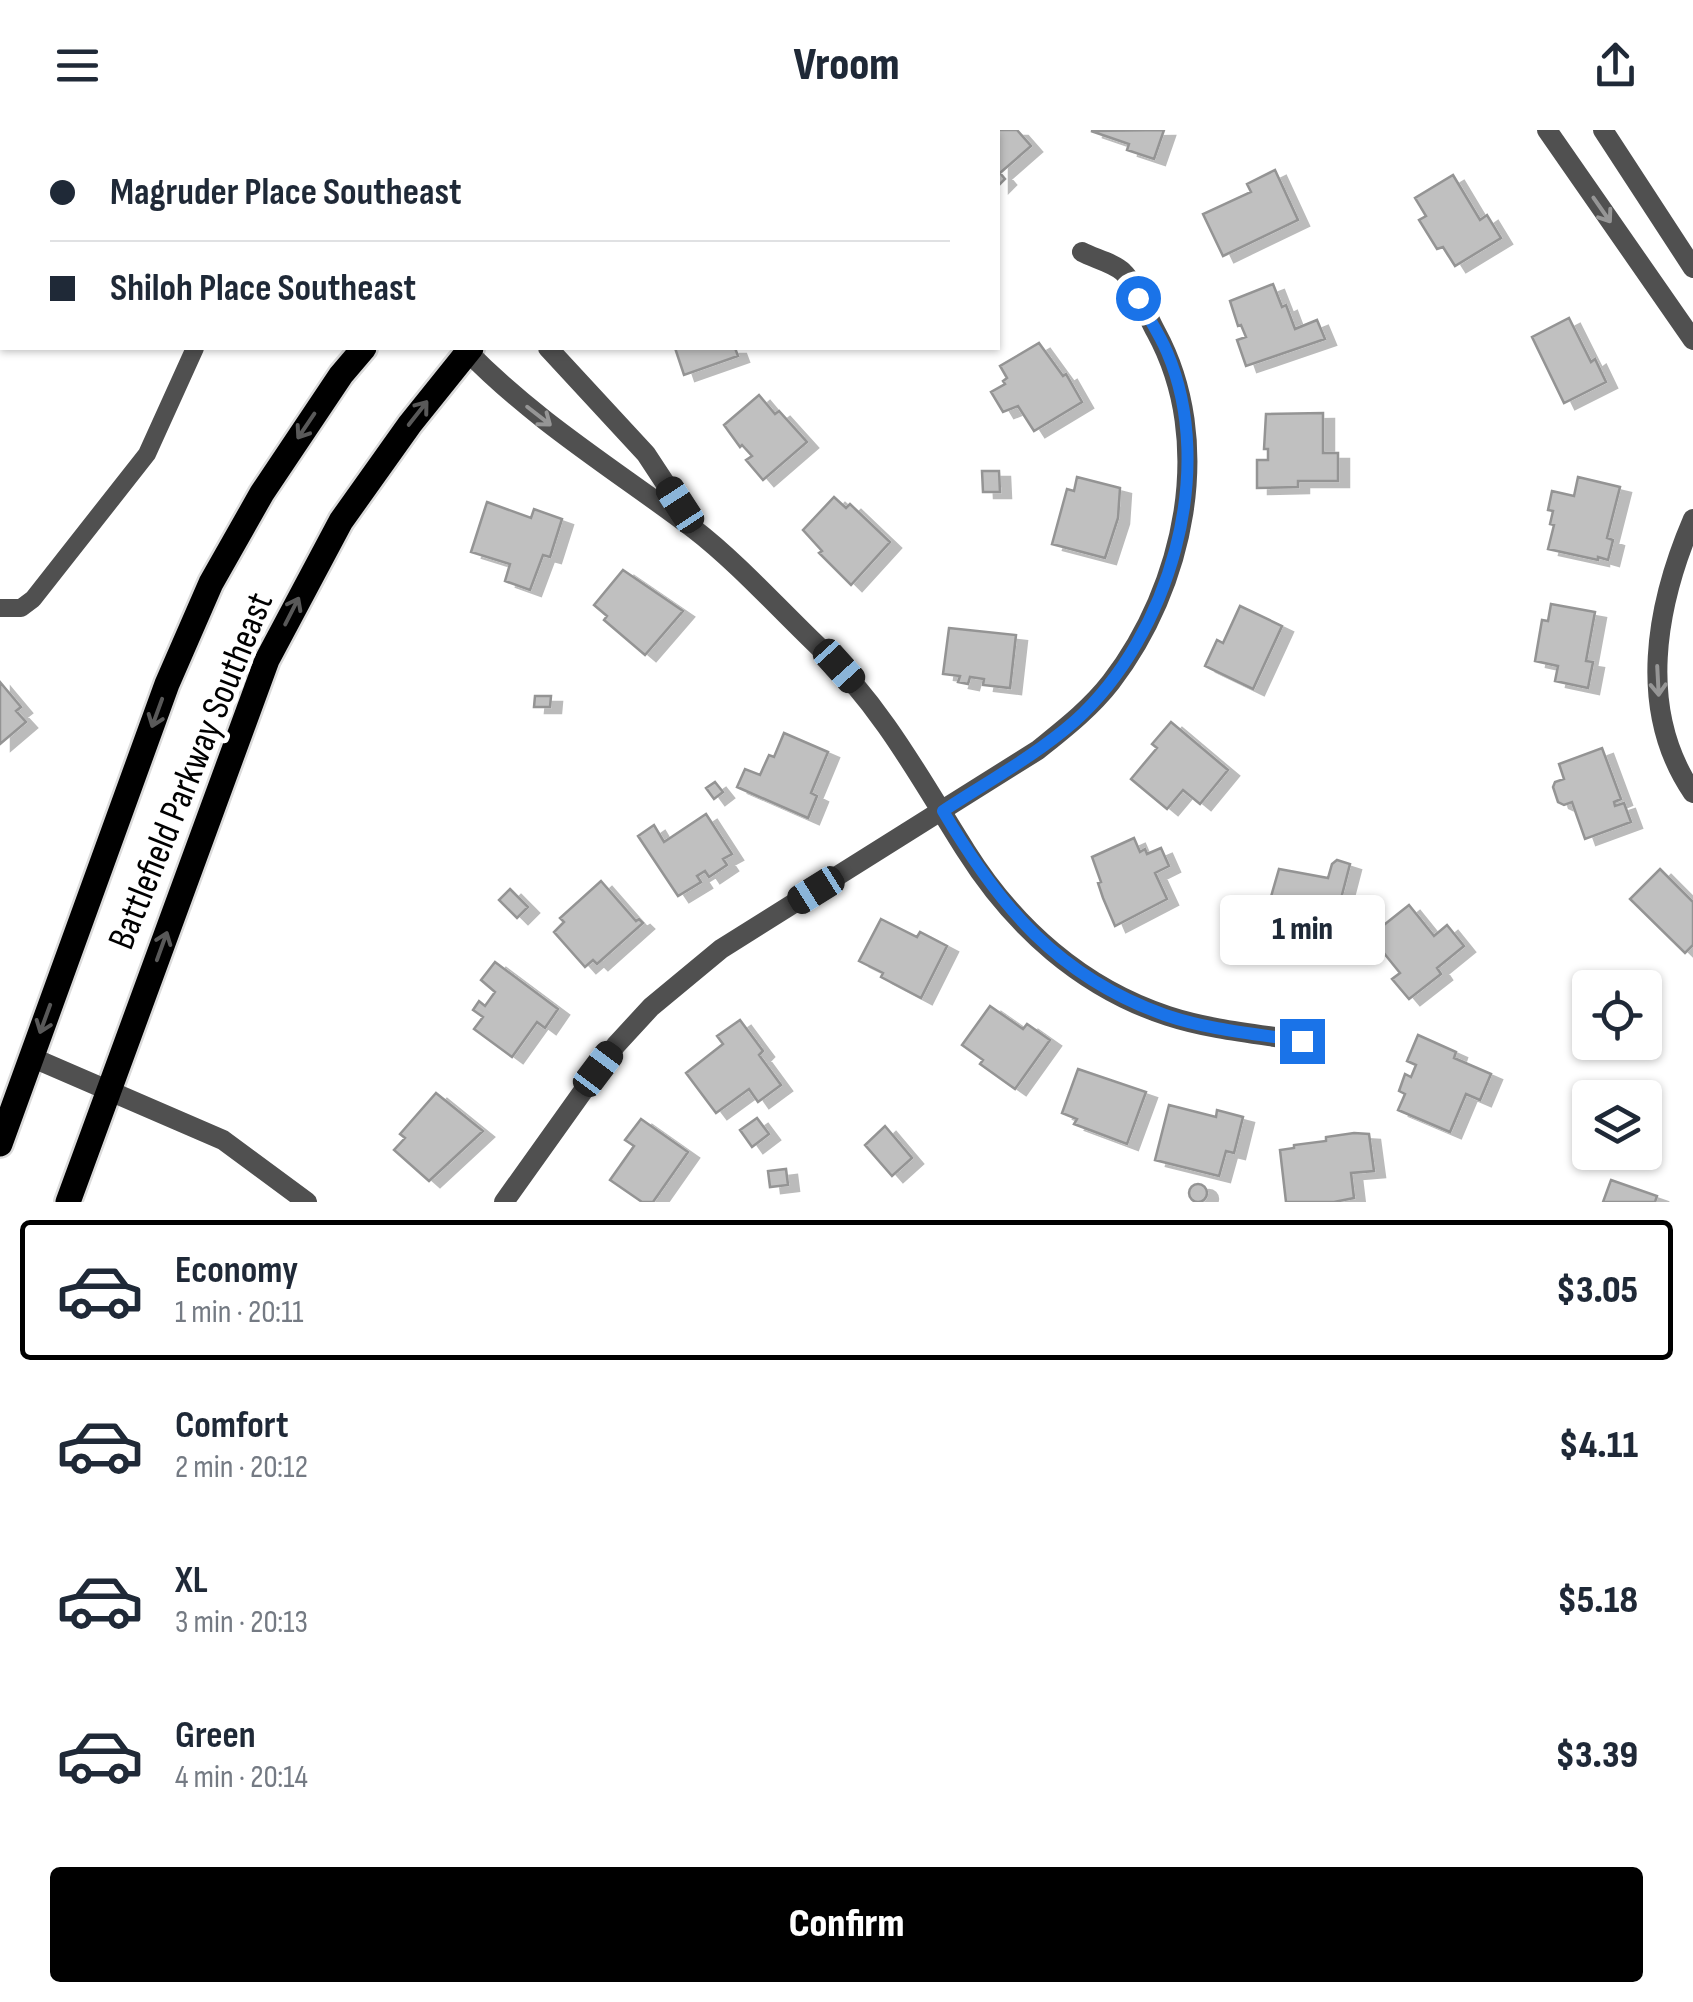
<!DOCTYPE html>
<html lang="en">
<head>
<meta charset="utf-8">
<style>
	:root { --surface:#fff; --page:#f6f6f7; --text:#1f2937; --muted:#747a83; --line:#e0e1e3; --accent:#000 }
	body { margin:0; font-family:"Sofia Sans Condensed",sans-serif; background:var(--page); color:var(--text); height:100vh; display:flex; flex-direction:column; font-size:38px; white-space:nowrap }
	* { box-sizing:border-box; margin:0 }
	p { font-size:32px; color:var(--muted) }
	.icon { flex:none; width:55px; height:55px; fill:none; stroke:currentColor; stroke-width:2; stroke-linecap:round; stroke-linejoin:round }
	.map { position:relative; height:1072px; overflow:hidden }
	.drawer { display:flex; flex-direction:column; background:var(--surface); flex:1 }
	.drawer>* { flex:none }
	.hud { position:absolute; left:0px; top:0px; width:1000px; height:220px; box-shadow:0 2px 8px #0004; display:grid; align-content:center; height:220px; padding:0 50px; background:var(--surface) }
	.buttons { position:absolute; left:1572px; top:840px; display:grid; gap:20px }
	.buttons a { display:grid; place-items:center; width:90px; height:90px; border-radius:10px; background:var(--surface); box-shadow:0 2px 8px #0004; font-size:50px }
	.end { position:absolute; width:45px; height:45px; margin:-22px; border:12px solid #1a73e8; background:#fff; box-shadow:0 0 0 5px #fff }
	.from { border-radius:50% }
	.bubble { position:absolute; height:70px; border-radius:10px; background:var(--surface); box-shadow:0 2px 8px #0004; font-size:32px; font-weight:800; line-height:70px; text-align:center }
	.car { position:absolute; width:30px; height:60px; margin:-30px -15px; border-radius:12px; box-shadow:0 0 8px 2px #0007; background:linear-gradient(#222 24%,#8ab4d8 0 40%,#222 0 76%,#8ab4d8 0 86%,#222 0) }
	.hud b { display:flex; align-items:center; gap:35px; height:95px; font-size:38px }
	.hud b+b { border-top:2px solid var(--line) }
	.hud i { width:25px; height:25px; background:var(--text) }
	ul { padding:18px 0 0; list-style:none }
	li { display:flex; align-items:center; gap:30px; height:140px; margin:0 20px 15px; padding:0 30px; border:5px solid transparent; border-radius:10px }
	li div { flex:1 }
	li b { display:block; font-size:38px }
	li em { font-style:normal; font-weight:800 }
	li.on { border-color:var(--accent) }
	li>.icon { width:90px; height:90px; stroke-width:1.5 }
	.cta { display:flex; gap:20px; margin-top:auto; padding:20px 50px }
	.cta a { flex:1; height:115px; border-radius:10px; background:var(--accent); color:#fff; font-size:40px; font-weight:800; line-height:115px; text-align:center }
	header { display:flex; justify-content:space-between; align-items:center; height:130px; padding:0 50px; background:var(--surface); font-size:45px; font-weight:800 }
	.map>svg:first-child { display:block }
	.building { fill:#c0c0c0; stroke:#949494; stroke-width:2.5; filter:url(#shadow) }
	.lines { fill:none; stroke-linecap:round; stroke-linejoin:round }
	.primary-casing { stroke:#dbdbdb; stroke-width:30 }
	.lane { stroke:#505050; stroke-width:18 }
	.street { stroke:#505050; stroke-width:20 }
	.secondary { stroke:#1d1d1d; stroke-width:20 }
	.primary { stroke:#000; stroke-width:25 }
	.oneway { stroke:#969696 }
	.oneway2 { stroke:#595959 }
	.route { stroke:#1a73e8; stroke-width:12 }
	.labels { text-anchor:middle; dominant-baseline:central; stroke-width:10; stroke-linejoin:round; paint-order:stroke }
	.street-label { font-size:38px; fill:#000; stroke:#fff }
</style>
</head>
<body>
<header><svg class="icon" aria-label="menu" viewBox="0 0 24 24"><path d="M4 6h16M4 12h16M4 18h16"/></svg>Vroom<svg class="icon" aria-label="share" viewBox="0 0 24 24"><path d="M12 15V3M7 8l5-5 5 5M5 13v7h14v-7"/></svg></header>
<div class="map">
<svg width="1693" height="1072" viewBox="0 0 1693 1072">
	<defs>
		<filter id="shadow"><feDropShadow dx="11" dy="6" stdDeviation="0" flood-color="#0004"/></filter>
	</defs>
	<rect width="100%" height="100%" fill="#fff"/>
	<!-- building -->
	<path class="building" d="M 949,0 L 1017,0 L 1031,16 L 1000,43 L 1005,49 L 998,56 L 998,2 L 946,2 Z
		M 1164,0 L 1154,29 L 1127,20 L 1129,14 L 1091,1 Z
		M 2,39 L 2,101 L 0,104 L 0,40 Z
		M 1275,40 L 1298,90 L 1223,126 L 1203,84 L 1251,62 L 1247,54 Z
		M 1453,45 L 1480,90 L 1487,85 L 1501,108 L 1455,136 L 1443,117 L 1437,119 L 1419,90 L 1426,86 L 1415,68 Z
		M 1273,154 L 1282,177 L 1286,175 L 1295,199 L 1317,190 L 1325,209 L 1246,236 L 1237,210 L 1246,207 L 1241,195 L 1238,196 L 1230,171 Z
		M 1569,188 L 1591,232 L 1595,229 L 1606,252 L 1564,273 L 1532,207 Z
		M 1039,213 L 1063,246 L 1066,244 L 1082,272 L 1034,301 L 1018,276 L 1003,282 L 991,262 L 1005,254 L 1003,251 L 1007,248 L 1000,236 Z
		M 675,218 L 735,218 L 738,226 L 684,245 Z
		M 759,265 L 775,284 L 779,281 L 807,312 L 763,350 L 746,330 L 752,326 L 742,315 L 740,317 L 724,295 Z
		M 1323,283 L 1323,323 L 1338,323 L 1338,351 L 1298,351 L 1298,357 L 1257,358 L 1257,330 L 1268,330 L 1268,319 L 1264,319 L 1266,284 Z
		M 982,341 L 999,341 L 1000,362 L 983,362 Z
		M 1077,347 L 1120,358 L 1118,388 L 1105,428 L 1052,414 L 1067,359 L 1074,361 Z
		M 1578,347 L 1620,357 L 1607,408 L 1613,410 L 1608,430 L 1598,427 L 1598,430 L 1548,419 L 1554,395 L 1550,394 L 1553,381 L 1548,380 L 1552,361 L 1574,366 Z
		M 834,367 L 846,378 L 850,374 L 890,412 L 851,455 L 819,423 L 822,421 L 803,400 Z
		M 487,372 L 531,388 L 534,379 L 562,389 L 550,427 L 543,425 L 530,460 L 505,451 L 510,434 L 471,422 Z
		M 623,440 L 683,481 L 645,525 L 604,490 L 607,486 L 594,475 Z
		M 1551,474 L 1595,482 L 1586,531 L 1593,532 L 1588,558 L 1555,551 L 1558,536 L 1535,531 L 1542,490 L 1548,491 Z
		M 1240,476 L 1282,496 L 1253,559 L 1205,536 L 1217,510 L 1223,513 Z
		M 949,498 L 1016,505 L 1010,558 L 983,555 L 984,549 L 970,547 L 968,554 L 958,552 L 960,546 L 943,544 Z
		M 0,552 L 21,577 L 16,581 L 26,592 L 0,614 Z
		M 535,566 L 551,566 L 550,577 L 534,577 Z
		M 1171,592 L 1228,640 L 1200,674 L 1183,660 L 1167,679 L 1131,649 L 1157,618 L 1152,614 Z
		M 784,603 L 828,622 L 811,663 L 817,666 L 808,688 L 737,657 L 745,639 L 760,645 L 769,625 L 774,627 Z
		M 1602,618 L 1621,669 L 1614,672 L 1615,676 L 1624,673 L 1631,692 L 1585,709 L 1572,672 L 1564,675 L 1558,672 L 1553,657 L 1555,652 L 1564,649 L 1559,634 Z
		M 715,652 L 723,662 L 714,669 L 706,658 Z
		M 706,684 L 732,724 L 723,729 L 727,735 L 709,747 L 705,741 L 697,746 L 701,752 L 678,766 L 638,706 L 654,695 L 664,712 Z
		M 1134,708 L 1140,722 L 1145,719 L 1147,724 L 1161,718 L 1169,736 L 1155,743 L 1167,769 L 1115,796 L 1103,768 L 1098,753 L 1101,752 L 1092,727 Z
		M 1337,730 L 1350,734 L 1330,811 L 1303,804 L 1306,795 L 1266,784 L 1279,739 L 1328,748 L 1332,734 Z
		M 1660,739 L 1693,772 L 1693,815 L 1685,823 L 1630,769 Z
		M 601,751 L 636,791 L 639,789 L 643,793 L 597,834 L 593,830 L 585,837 L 554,802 L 564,792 L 560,788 Z
		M 510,759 L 528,777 L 517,788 L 499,770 Z
		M 1409,775 L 1434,806 L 1447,795 L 1464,816 L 1437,838 L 1441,844 L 1409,869 L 1392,849 L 1400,843 L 1370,806 Z
		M 881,789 L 917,807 L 920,802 L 947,816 L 921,868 L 881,847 L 883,843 L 859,831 Z
		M 495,832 L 558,879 L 545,898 L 537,892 L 512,927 L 474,899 L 483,887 L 473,880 L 479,871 L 485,876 L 495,862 L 481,850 Z
		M 990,876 L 1023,899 L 1027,894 L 1050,910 L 1015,959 L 980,934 L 983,930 L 962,915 Z
		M 740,890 L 763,921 L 759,925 L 781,955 L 758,972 L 749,959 L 716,983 L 686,943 L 723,914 L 717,906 Z
		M 1418,905 L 1456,922 L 1454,928 L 1491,944 L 1480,970 L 1466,964 L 1450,1002 L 1398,980 L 1405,964 L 1399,961 L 1405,944 L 1411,947 L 1416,935 L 1407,931 Z
		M 1078,939 L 1146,962 L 1127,1014 L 1074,994 L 1077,989 L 1062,983 Z
		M 436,963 L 483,1001 L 429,1051 L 394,1020 L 405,1008 L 400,1004 Z
		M 1169,975 L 1216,987 L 1217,980 L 1243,987 L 1234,1023 L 1226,1021 L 1219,1046 L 1155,1030 Z
		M 757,988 L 769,1004 L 752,1017 L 740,1000 Z
		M 641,989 L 688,1022 L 653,1072 L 642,1072 L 610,1050 L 634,1016 L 625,1010 Z
		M 885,996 L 912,1028 L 892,1046 L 865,1015 Z
		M 1354,1003 L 1369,1004 L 1374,1041 L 1351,1043 L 1354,1068 L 1334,1072 L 1286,1072 L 1280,1020 L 1294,1018 L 1294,1015 L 1326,1011 L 1326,1007 Z
		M 786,1039 L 788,1055 L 770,1057 L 768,1041 Z
		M 1611,1050 L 1657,1066 L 1655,1072 L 1603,1072 Z
		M1189 1063a9 9 0 1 1 18 0a9 9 0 1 1-18 0Z"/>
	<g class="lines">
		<defs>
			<path id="primary" d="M 594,2 L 598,0
				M 738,2 L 741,0
				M 0,1014 L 167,554 L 211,453 L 262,363 L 341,245 L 364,218
				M 68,1072 L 267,530 L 341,391 L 410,294 L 471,218"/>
		</defs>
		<!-- primary casing -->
		<use href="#primary" class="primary-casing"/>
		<!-- lane -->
		<path class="lane" d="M 57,0 L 60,2
			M 0,478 L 21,478 L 33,469 L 147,324 L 195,218"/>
		<!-- street -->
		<path class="street" d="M 1547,0 L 1693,210
			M 1603,0 L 1693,138
			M 548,218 L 646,324 L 690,391
			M 467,221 C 535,291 617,341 694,399 C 738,433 780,480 821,519 C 883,578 921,650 966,721 C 1014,797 1082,858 1168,886 C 1211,900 1258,904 1302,911
			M 1693,389 C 1656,475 1636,580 1693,663
			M 31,927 L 223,1010 L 307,1072
			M 504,1072 L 616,915 L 651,877 L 721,819 L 1038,620 C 1064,599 1090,579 1111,552 C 1184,457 1216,312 1156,202 C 1147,186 1135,153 1123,142 C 1114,133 1093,128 1082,122"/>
		<!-- secondary -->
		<path class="secondary" d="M 230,0 L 233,2
			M 327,0 L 329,2"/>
		<!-- primary -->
		<use href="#primary" class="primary"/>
	</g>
	<!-- one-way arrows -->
	<defs><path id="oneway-shaft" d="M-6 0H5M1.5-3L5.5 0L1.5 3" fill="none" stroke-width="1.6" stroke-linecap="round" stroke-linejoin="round" transform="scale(2.5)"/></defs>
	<g class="oneway">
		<use href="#oneway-shaft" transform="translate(1602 80) rotate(55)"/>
		<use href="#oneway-shaft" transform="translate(539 286) rotate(38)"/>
		<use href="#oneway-shaft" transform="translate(1658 551) rotate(87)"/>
	</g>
	<g class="oneway2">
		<use href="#oneway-shaft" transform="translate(418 283) rotate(-52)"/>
		<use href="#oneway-shaft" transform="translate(306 296) rotate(124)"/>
		<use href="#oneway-shaft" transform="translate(292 481) rotate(-63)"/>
		<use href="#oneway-shaft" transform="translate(157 583) rotate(110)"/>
		<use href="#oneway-shaft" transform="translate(162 816) rotate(-70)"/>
		<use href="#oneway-shaft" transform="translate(45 889) rotate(110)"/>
	</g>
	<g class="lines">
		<!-- route -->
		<path class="route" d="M 1138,168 C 1147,186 1159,203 1167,222 C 1218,341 1169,506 1075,591 C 1035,626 987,652 943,681 C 999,776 1058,847 1165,885 C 1209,900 1257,904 1302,911"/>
	</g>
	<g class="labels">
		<!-- street labels -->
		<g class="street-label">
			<text transform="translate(191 641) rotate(-68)">Battlefield Parkway Southeast</text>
		</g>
	</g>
</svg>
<div class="buttons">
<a><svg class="icon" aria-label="locate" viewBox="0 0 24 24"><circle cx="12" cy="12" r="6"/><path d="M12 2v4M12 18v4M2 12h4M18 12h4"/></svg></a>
<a><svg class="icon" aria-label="layers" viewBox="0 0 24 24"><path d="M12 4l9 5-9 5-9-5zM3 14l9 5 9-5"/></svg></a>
</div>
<i class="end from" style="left:1138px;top:168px"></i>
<i class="end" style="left:1302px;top:911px"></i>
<div class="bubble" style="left:1220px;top:765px;width:165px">1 min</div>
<i class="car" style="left:680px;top:375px;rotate:327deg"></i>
<i class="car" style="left:839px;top:536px;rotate:138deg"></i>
<i class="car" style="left:816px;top:760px;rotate:238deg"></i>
<i class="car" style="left:598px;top:939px;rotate:37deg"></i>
<div class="hud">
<b><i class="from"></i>Magruder Place Southeast</b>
<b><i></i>Shiloh Place Southeast</b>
</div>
</div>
<section class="drawer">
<ul>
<li class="on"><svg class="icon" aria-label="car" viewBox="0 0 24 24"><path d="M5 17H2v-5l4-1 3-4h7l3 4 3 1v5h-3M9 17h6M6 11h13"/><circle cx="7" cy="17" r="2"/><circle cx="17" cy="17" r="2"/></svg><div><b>Economy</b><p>1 min · 20:11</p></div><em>$3.05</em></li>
<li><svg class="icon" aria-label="car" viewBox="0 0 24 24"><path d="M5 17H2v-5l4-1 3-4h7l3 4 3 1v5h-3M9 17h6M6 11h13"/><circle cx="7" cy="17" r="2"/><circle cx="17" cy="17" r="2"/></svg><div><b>Comfort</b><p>2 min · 20:12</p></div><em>$4.11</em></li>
<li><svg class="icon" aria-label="car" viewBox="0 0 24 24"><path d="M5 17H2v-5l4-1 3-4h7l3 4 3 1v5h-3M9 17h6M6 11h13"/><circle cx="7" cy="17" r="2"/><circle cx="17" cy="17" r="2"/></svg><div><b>XL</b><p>3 min · 20:13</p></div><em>$5.18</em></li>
<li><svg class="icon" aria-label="car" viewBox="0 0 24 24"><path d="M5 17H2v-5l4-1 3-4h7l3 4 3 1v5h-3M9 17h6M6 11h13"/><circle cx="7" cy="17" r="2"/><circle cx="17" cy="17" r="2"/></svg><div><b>Green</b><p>4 min · 20:14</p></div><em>$3.39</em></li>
</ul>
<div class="cta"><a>Confirm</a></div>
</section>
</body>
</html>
